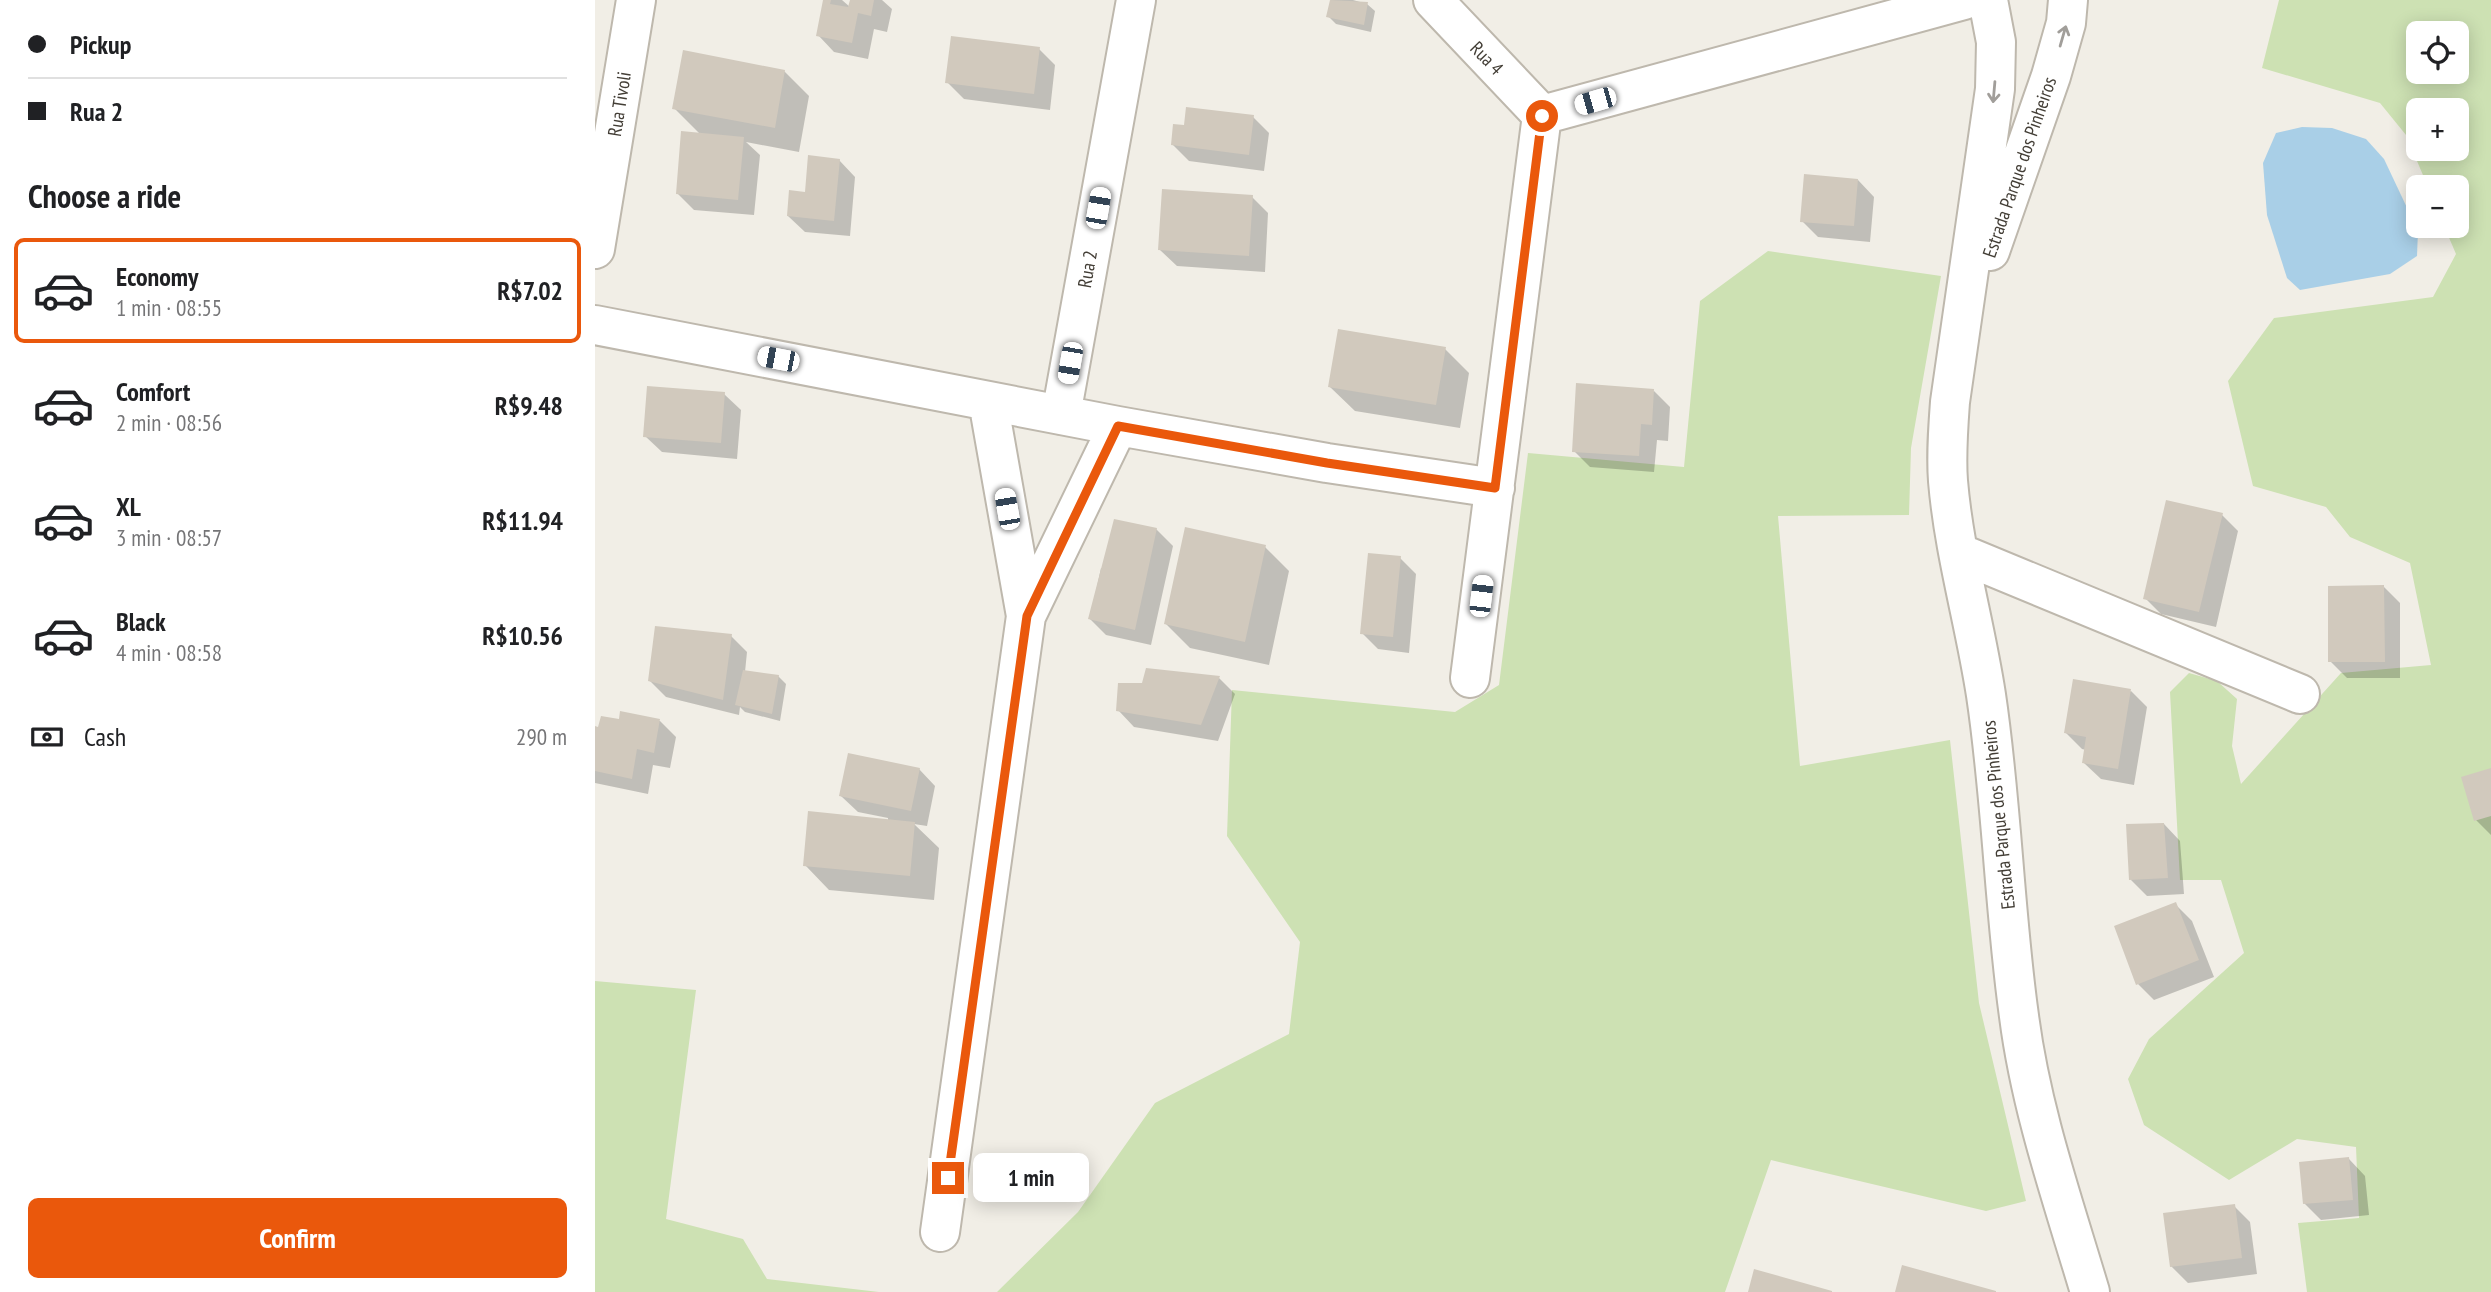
<!DOCTYPE html>
<html lang="en">
<head>
<meta charset="utf-8">
<style>
	:root { --surface:#fff; --page:#f2f2f2; --text:#202124; --muted:#757577; --line:#e0e0e0; --accent:#ea580c }
	body { margin:0; font-family:"PT Sans Narrow",sans-serif; background:var(--page); color:var(--text); height:100vh; display:flex; flex-direction:column; font-size:26px; white-space:nowrap }
	* { box-sizing:border-box; margin:0 }
	p { font-size:23px; color:var(--muted) }
	.icon { flex:none; width:38px; height:38px; fill:none; stroke:currentColor; stroke-width:2; stroke-linecap:round; stroke-linejoin:round }
	.map { position:relative; flex:1; overflow:hidden }
	.panel { display:flex; flex-direction:column; background:var(--surface); width:595px }
	.panel>* { flex:none }
	.top-card { display:grid; align-content:center; height:154px; padding:0 28px; background:var(--surface) }
	.buttons { position:absolute; left:1811px; top:21px; display:grid; gap:14px }
	.buttons a { display:grid; place-items:center; width:63px; height:63px; border-radius:10px; background:var(--surface); box-shadow:0 4px 18px #0003; font-size:35px }
	.end { position:absolute; width:32px; height:32px; margin:-16px; border:9px solid #ea580c; background:#fff; box-shadow:0 0 0 4px #fff }
	.from { border-radius:50% }
	.bubble { position:absolute; height:49px; border-radius:10px; background:var(--surface); box-shadow:0 4px 18px #0003; font-size:23px; font-weight:600; line-height:49px; text-align:center }
	.car { position:absolute; width:21px; height:42px; margin:-21px -10px; border-radius:9px; box-shadow:0 0 5px 2px #0007; background:linear-gradient(#fff 24%,#345 0 40%,#fff 0 76%,#345 0 86%,#fff 0) }
	.top-card b { display:flex; align-items:center; gap:24px; height:66px; font-size:26px }
	.top-card b+b { border-top:2px solid var(--line) }
	.top-card i { width:18px; height:18px; background:var(--text) }
	ul { padding:0; list-style:none }
	li { display:flex; align-items:center; gap:21px; height:105px; margin:0 14px 10px; padding:0 14px; border:4px solid transparent; border-radius:10px }
	li div { flex:1 }
	li b { display:block; font-size:26px }
	li em { font-style:normal; font-weight:600 }
	li.current { border-color:var(--accent) }
	li>.icon { width:63px; height:63px; stroke-width:1.5 }
	h2 { padding:0 28px; font-size:32px; line-height:84px }
	.pay { display:flex; align-items:center; gap:18px; height:77px; padding:0 28px; font-size:26px }
	.pay p { margin-inline-start:auto }
	.primary-button { display:flex; gap:14px; margin-top:auto; padding:14px 28px }
	.primary-button a { flex:1; height:80px; border-radius:10px; background:var(--accent); color:#fff; font-size:28px; font-weight:600; line-height:80px; text-align:center }
	main { display:flex; flex:1; min-height:0 }
	.map>svg:first-child { display:block }
	.green { fill:#cde1b3; fill-rule:evenodd }
	.water { fill:#a9cfe7 }
	.shadow { fill:#0003 }
	.building { fill:#d1c9bd }
	.lines { fill:none; stroke-linecap:round; stroke-linejoin:round }
	.minor-casing { stroke:#beb8ad; stroke-width:42 }
	.minor { stroke:#fff; stroke-width:38 }
	.oneway { stroke:#a19e9a }
	.route { stroke:#ea580c; stroke-width:9 }
	.labels { text-anchor:middle; dominant-baseline:central; stroke-width:5; stroke-linejoin:round; paint-order:stroke }
	.street-label { font-size:19px; fill:#433e36; stroke:#fff }
</style>
</head>
<body>
<main>
<section class="panel">
<div class="top-card">
<b><i class="from"></i>Pickup</b>
<b><i></i>Rua 2</b>
</div>
<h2>Choose a ride</h2>
<ul>
<li class="current"><svg class="icon" aria-label="car" viewBox="0 0 24 24"><path d="M5 17H2v-5l4-1 3-4h7l3 4 3 1v5h-3M9 17h6M6 11h13"/><circle cx="7" cy="17" r="2"/><circle cx="17" cy="17" r="2"/></svg><div><b>Economy</b><p>1 min · 08:55</p></div><em>R$7.02</em></li>
<li><svg class="icon" aria-label="car" viewBox="0 0 24 24"><path d="M5 17H2v-5l4-1 3-4h7l3 4 3 1v5h-3M9 17h6M6 11h13"/><circle cx="7" cy="17" r="2"/><circle cx="17" cy="17" r="2"/></svg><div><b>Comfort</b><p>2 min · 08:56</p></div><em>R$9.48</em></li>
<li><svg class="icon" aria-label="car" viewBox="0 0 24 24"><path d="M5 17H2v-5l4-1 3-4h7l3 4 3 1v5h-3M9 17h6M6 11h13"/><circle cx="7" cy="17" r="2"/><circle cx="17" cy="17" r="2"/></svg><div><b>XL</b><p>3 min · 08:57</p></div><em>R$11.94</em></li>
<li><svg class="icon" aria-label="car" viewBox="0 0 24 24"><path d="M5 17H2v-5l4-1 3-4h7l3 4 3 1v5h-3M9 17h6M6 11h13"/><circle cx="7" cy="17" r="2"/><circle cx="17" cy="17" r="2"/></svg><div><b>Black</b><p>4 min · 08:58</p></div><em>R$10.56</em></li>
</ul>
<div class="pay"><svg class="icon" aria-label="cash" viewBox="0 0 24 24"><path d="M3 7h18v10H3z"/><circle cx="12" cy="12" r="2"/></svg>Cash<p>290 m</p></div>
<div class="primary-button"><a>Confirm</a></div>
</section>
<div class="map">
<svg width="1896" height="1292" viewBox="0 0 1896 1292">
	<rect width="100%" height="100%" fill="#f1eee6"/>
	<!-- green -->
	<path class="green" d="M 1684,0 L 1896,0 L 1896,1292 L 1712,1292 L 1703,1223 L 1764,1218 L 1761,1147 L 1702,1139 L 1634,1180 L 1549,1125 L 1533,1079 L 1554,1039 L 1649,953 L 1626,880 L 1585,880 L 1575,692 L 1594,673 L 1622,681 L 1642,699 L 1637,746 L 1646,784 L 1746,673 L 1836,665 L 1815,563 L 1755,537 L 1731,507 L 1658,486 L 1633,381 L 1679,318 L 1838,297 L 1861,254 L 1849,226 L 1862,226 L 1862,187 L 1833,187 L 1811,135 L 1785,103 L 1667,68 ZM 1824,33 L 1862,33 L 1862,72 L 1824,72 ZM 1824,110 L 1862,110 L 1862,149 L 1824,149 Z
		M 1173,251 L 1346,276 L 1316,448 L 1314,515 L 1183,516 L 1205,766 L 1355,740 L 1384,1003 L 1431,1201 L 1391,1211 L 1176,1160 L 1130,1292 L 402,1292 L 483,1212 L 560,1103 L 694,1034 L 705,942 L 632,836 L 637,690 L 860,712 L 904,685 L 933,453 L 1089,467 L 1105,301 Z
		M 0,981 L 101,990 L 71,1219 L 148,1239 L 172,1279 L 284,1292 L 0,1292 Z"/>
	<!-- water -->
	<path class="water" d="M 1707,127 L 1737,128 L 1771,139 L 1789,159 L 1823,231 L 1822,256 L 1795,274 L 1705,290 L 1692,278 L 1672,215 L 1668,163 L 1681,133 Z"/>
	<!-- shadow -->
	<path class="shadow" d="M 230,0 L 247,0 L 255,7 L 257,0 L 287,0 L 297,9 L 292,32 L 279,29 L 273,59 L 239,52 L 223,35 Z
		M 736,0 L 758,0 L 772,4 L 780,11 L 776,32 L 741,24 L 733,16 Z
		M 444,49 L 460,65 L 455,110 L 369,99 L 352,82 Z
		M 189,71 L 214,96 L 204,152 L 151,142 L 165,155 L 159,215 L 99,210 L 82,193 L 105,134 L 79,108 Z
		M 658,117 L 674,133 L 669,171 L 594,161 L 578,145 L 590,127 Z
		M 244,160 L 260,177 L 255,236 L 210,232 L 193,216 L 211,193 Z
		M 1263,180 L 1279,197 L 1275,242 L 1223,237 L 1207,221 Z
		M 657,197 L 673,213 L 670,272 L 582,266 L 565,250 Z
		M 850,349 L 874,373 L 865,428 L 760,411 L 735,387 Z
		M 1059,391 L 1075,407 L 1073,441 L 1062,440 L 1059,472 L 995,467 L 979,451 Z
		M 129,394 L 146,410 L 142,459 L 67,452 L 50,436 Z
		M 1627,515 L 1643,531 L 1621,627 L 1566,614 L 1550,598 Z
		M 561,529 L 578,546 L 556,645 L 511,635 L 495,619 L 506,568 L 509,569 Z
		M 670,547 L 694,571 L 674,665 L 595,648 L 571,624 Z
		M 805,558 L 821,574 L 814,653 L 783,649 L 767,633 Z
		M 1789,587 L 1805,603 L 1805,678 L 1752,678 L 1735,661 Z
		M 136,636 L 152,652 L 150,672 L 183,676 L 191,684 L 185,721 L 150,712 L 145,707 L 144,715 L 71,697 L 54,680 Z
		M 624,678 L 640,694 L 623,741 L 539,727 L 523,710 Z
		M 1536,691 L 1552,707 L 1539,785 L 1506,779 L 1489,763 L 1491,750 L 1487,749 L 1471,733 Z
		M 25,721 L 65,721 L 81,737 L 75,768 L 58,765 L 53,794 L 0,783 L 0,728 L 5,729 Z
		M 324,769 L 340,786 L 332,826 L 319,824 L 344,848 L 339,900 L 234,890 L 210,865 L 293,821 L 293,818 L 263,812 L 246,796 Z
		M 1896,770 L 1896,835 L 1881,820 Z
		M 1569,824 L 1585,841 L 1589,894 L 1552,896 L 1536,880 Z
		M 1581,905 L 1597,921 L 1619,977 L 1559,1000 L 1543,984 Z
		M 1754,1159 L 1770,1176 L 1774,1215 L 1726,1220 L 1709,1203 Z
		M 1639,1206 L 1655,1222 L 1662,1274 L 1593,1283 L 1576,1266 Z"/>
	<!-- building -->
	<path class="building" d="M 228,0 L 236,0 L 235,4 L 253,7 L 255,0 L 279,0 L 276,16 L 263,13 L 257,43 L 221,36 Z
		M 735,0 L 773,2 L 769,25 L 731,17 Z
		M 356,36 L 445,47 L 439,94 L 350,83 Z
		M 88,50 L 190,70 L 180,128 L 77,109 Z
		M 591,107 L 659,115 L 654,155 L 576,145 L 578,124 L 589,125 Z
		M 86,131 L 149,137 L 143,200 L 81,194 Z
		M 213,155 L 245,159 L 239,221 L 192,216 L 194,190 L 210,192 Z
		M 1209,174 L 1263,179 L 1259,226 L 1205,222 Z
		M 567,189 L 658,195 L 654,256 L 563,250 Z
		M 743,329 L 851,347 L 841,405 L 733,387 Z
		M 981,383 L 1059,389 L 1057,425 L 1046,424 L 1044,456 L 977,452 Z
		M 52,386 L 130,392 L 126,443 L 48,437 Z
		M 1571,500 L 1628,513 L 1604,612 L 1548,599 Z
		M 519,519 L 562,528 L 540,630 L 493,619 Z
		M 590,527 L 671,545 L 650,642 L 569,624 Z
		M 773,553 L 806,556 L 798,637 L 765,634 Z
		M 1789,585 L 1790,662 L 1733,662 L 1733,586 Z
		M 60,626 L 137,634 L 128,700 L 53,681 Z
		M 551,668 L 625,676 L 606,725 L 521,711 L 523,683 L 547,683 Z
		M 148,670 L 184,675 L 177,714 L 140,705 Z
		M 1478,679 L 1536,689 L 1523,769 L 1487,763 L 1491,737 L 1469,733 Z
		M 25,711 L 65,719 L 59,753 L 42,749 L 37,779 L 0,771 L 0,726 L 3,727 L 6,716 L 24,719 Z
		M 253,753 L 325,768 L 316,811 L 244,796 Z
		M 1896,768 L 1896,816 L 1879,821 L 1866,777 Z
		M 213,811 L 320,822 L 315,876 L 208,866 Z
		M 1569,823 L 1573,878 L 1534,880 L 1531,824 Z
		M 1581,902 L 1604,960 L 1541,985 L 1519,926 Z
		M 1754,1157 L 1758,1200 L 1708,1204 L 1704,1162 Z
		M 1640,1204 L 1647,1258 L 1575,1267 L 1568,1213 Z
		M 1307,1265 L 1401,1291 L 1401,1292 L 1300,1292 Z
		M 1159,1269 L 1237,1291 L 1237,1292 L 1153,1292 Z"/>
	<g class="lines">
		<defs>
			<path id="minor" d="M 838,0 L 947,115
				M 1393,0 L 1401,42 L 1400,89 L 1355,402 C 1353,429 1351,455 1353,481 C 1359,553 1380,623 1391,695 C 1407,801 1409,909 1424,1016 C 1436,1110 1468,1201 1495,1292
				M 947,115 L 1369,0
				M 0,249 L 41,0
				M 1395,251 L 1456,76 L 1471,23 L 1473,0
				M 0,325 L 523,426 L 732,463 L 900,488
				M 393,401 L 431,616
				M 466,415 L 541,0
				M 1364,553 L 1705,694
				M 875,678 L 947,115
				M 345,1232 L 431,616 L 523,426"/>
		</defs>
		<!-- minor casing -->
		<use href="#minor" class="minor-casing"/>
		<!-- minor -->
		<use href="#minor" class="minor"/>
	</g>
	<!-- one-way arrows -->
	<defs><path id="oneway-shaft" d="M-6 0H5M1.5-3L5.5 0L1.5 3" fill="none" stroke-width="1.6" stroke-linecap="round" stroke-linejoin="round" transform="scale(1.75)"/></defs>
	<g class="oneway">
		<use href="#oneway-shaft" transform="translate(1468 36) rotate(-74)"/>
		<use href="#oneway-shaft" transform="translate(1399 92) rotate(95)"/>
	</g>
	<g class="lines">
		<!-- route -->
		<path class="route" d="M 353,1178 L 432,616 L 523,426 L 732,463 L 900,488 L 947,116"/>
	</g>
	<g class="labels">
		<!-- street labels -->
		<g class="street-label">
			<text transform="translate(892 58) rotate(46)">Rua 4</text>
			<text transform="translate(24 104) rotate(-81)">Rua Tivoli</text>
			<text transform="translate(1424 167) rotate(-71)">Estrada Parque dos Pinheiros</text>
			<text transform="translate(492 269) rotate(-80)">Rua 2</text>
			<text transform="translate(1403 815) rotate(-96)">Estrada Parque dos Pinheiros</text>
		</g>
	</g>
</svg>
<div class="buttons">
<a><svg class="icon" aria-label="locate" viewBox="0 0 24 24"><circle cx="12" cy="12" r="6"/><path d="M12 2v4M12 18v4M2 12h4M18 12h4"/></svg></a>
<a>+</a>
<a>−</a>
</div>
<i class="end from" style="left:947px;top:116px"></i>
<i class="end" style="left:353px;top:1178px"></i>
<div class="bubble" style="left:378px;top:1153px;width:116px">1 min</div>
<i class="car" style="left:1000px;top:101px;rotate:254deg"></i>
<i class="car" style="left:503px;top:208px;rotate:10deg"></i>
<i class="car" style="left:183px;top:359px;rotate:281deg"></i>
<i class="car" style="left:475px;top:363px;rotate:190deg"></i>
<i class="car" style="left:412px;top:509px;rotate:350deg"></i>
<i class="car" style="left:886px;top:596px;rotate:7deg"></i>
</div>
</main>
</body>
</html>
